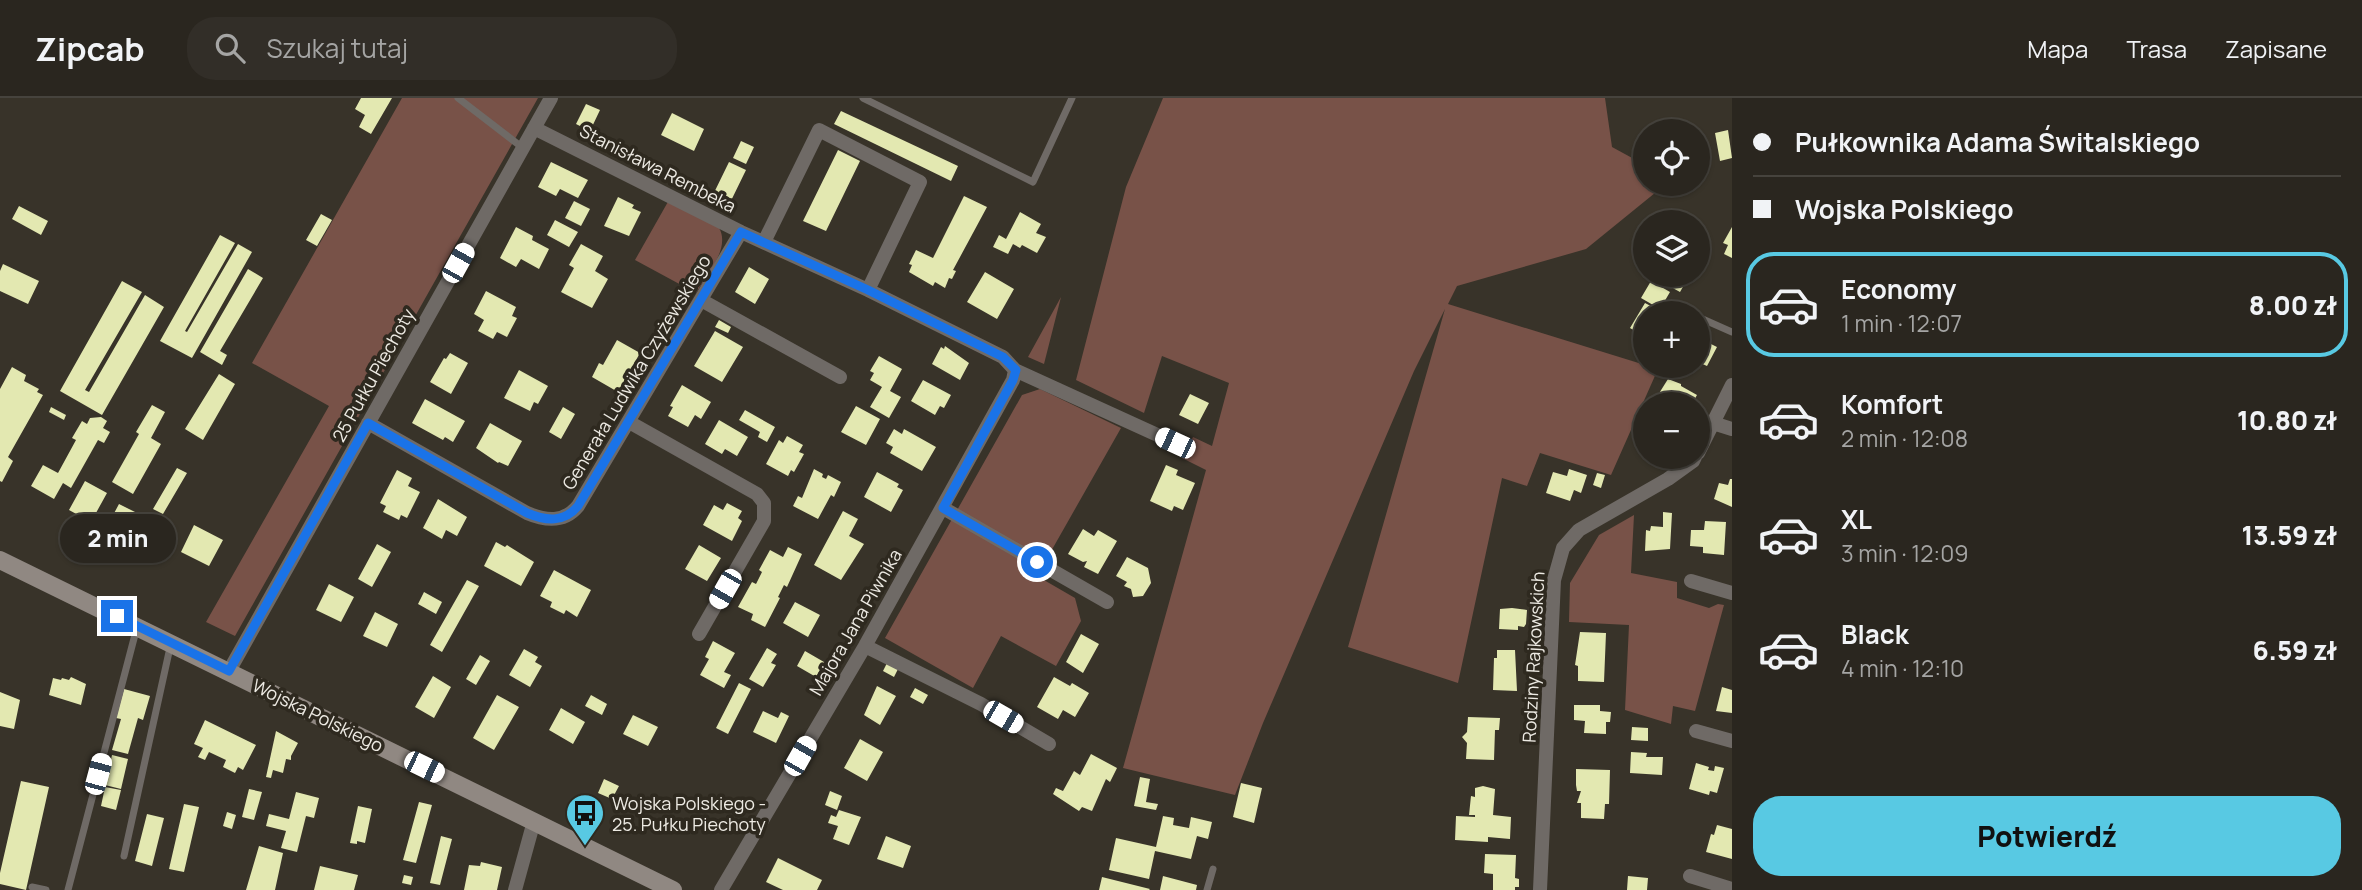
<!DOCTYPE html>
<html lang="pl">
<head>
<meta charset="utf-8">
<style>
	:root { --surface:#2a261f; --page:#322e28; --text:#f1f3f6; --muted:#a5a5a4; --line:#46433d; --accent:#58c9e3 }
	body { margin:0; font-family:Manrope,sans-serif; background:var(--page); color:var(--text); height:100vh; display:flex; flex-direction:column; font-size:26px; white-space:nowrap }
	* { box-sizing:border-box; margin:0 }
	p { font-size:23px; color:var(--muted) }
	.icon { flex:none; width:38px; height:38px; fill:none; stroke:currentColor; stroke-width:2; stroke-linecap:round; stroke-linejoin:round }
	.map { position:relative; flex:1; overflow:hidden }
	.panel { display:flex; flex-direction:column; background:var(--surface); width:630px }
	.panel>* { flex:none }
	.hud { display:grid; align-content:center; height:154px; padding:0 21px; background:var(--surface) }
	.tools { position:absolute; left:1633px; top:21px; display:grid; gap:14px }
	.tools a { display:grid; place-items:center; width:77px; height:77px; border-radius:50%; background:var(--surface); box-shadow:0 2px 5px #0004,0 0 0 2px var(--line); font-size:35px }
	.end { position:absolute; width:32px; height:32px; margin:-16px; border:9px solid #1a73e8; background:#fff; box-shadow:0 0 0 4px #fff }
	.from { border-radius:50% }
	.bubble { position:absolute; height:49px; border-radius:24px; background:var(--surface); box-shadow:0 2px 5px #0004,0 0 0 2px var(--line); font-size:23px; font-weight:800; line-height:49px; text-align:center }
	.car { position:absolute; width:21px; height:42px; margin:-21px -10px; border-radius:9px; box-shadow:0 0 5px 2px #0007; background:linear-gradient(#fff 24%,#345 0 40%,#fff 0 76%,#345 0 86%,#fff 0) }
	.hud b { display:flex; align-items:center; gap:24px; height:66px; font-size:26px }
	.hud b+b { border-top:2px solid var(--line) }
	.hud i { width:18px; height:18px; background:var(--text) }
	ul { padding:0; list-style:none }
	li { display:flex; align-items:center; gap:21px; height:105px; margin:0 14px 10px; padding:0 7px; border:4px solid transparent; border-radius:28px }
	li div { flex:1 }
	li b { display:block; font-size:26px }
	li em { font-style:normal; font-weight:800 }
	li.selected { border-color:var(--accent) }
	li>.icon { width:63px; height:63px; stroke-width:1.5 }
	.action { display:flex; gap:14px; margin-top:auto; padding:14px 21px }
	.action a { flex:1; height:80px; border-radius:28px; background:var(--accent); color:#111; font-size:28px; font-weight:800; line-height:80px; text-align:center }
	header { display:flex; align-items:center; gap:42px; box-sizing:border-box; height:98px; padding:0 35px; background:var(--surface); border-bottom:2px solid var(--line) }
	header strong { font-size:33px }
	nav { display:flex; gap:38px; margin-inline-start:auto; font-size:24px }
	.search { width:490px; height:63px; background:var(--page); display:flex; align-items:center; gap:18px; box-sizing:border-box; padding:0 24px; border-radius:28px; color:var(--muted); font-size:26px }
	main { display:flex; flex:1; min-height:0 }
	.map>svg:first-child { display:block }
	.green { fill:#785248 }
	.building { fill:#e3e8b1 }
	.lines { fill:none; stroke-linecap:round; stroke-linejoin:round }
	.service { stroke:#6f6a66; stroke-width:7 }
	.minor { stroke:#6f6a66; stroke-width:14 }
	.secondary { stroke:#908882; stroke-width:18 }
	.route { stroke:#1a73e8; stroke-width:9 }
	.labels { text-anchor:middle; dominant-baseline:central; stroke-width:7; stroke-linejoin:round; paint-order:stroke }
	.street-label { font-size:18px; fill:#edeae3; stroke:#2e291f }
	.poi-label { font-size:18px; fill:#edeae3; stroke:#2e291f; text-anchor:start }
</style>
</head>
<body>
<header>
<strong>Zipcab</strong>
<div class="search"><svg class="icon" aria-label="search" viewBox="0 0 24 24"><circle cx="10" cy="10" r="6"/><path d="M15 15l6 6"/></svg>Szukaj tutaj</div>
<nav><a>Mapa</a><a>Trasa</a><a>Zapisane</a></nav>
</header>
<main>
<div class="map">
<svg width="1732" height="792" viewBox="0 0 1732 792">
	<rect width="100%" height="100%" fill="#383329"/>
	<!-- green -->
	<path class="green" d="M 402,0 L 538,0 L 235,538 L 206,524 L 329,308 L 252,265 Z
		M 1163,0 L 1605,0 L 1612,49 L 1645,67 L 1645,86 L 1666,86 L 1586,151 L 1457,188 L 1448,206 L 1658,271 L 1611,377 L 1540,355 L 1527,388 L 1502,380 L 1458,585 L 1348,549 L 1445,211 L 1414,273 L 1263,625 L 1235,697 L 1123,670 L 1206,372 L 1182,360 L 1193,339 L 1212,348 L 1229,285 L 1162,258 L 1144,315 L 1076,282 L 1126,89 Z
		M 669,102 L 719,130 C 731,150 706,178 696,195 L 635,162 Z
		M 1061,199 L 1044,266 L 1028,259 Z
		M 1040,291 L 1121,330 L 1037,478 L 1075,500 L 1081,523 L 1056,568 L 1001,538 L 973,590 L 885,540 L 1022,297 Z
		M 1634,417 L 1631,475 L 1677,484 L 1677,500 L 1709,510 L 1718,506 L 1724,507 L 1695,613 L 1673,608 L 1671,626 L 1625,612 L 1629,527 L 1569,524 L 1570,485 L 1599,437 Z"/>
	<!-- building -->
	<path class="building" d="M 361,0 L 392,0 L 371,36 L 359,29 L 365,17 L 355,11 Z
		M 586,6 L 600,12 L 590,33 L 576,26 Z
		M 841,13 L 958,68 L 951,83 L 834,26 Z
		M 672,15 L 704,31 L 694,53 L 661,37 Z
		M 1728,32 L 1732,60 L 1720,63 L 1715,35 Z
		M 741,43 L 754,49 L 746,66 L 733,60 Z
		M 838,52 L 860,63 L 826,133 L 803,123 Z
		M 551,64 L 588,82 L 578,100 L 560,91 L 556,98 L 538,89 Z
		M 729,64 L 746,72 L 726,113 L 709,105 Z
		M 964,98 L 987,109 L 953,172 L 956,173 L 952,181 L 949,180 L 945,190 L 935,184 L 933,188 L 909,174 L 912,167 L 909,166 L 916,152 L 933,160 Z
		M 618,99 L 634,107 L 632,110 L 641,114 L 629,138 L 604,128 Z
		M 574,103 L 590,111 L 581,128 L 565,120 Z
		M 19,108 L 48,123 L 41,137 L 12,121 Z
		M 1020,114 L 1041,126 L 1036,135 L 1046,139 L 1037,155 L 1022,147 L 1020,150 L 1013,146 L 1008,156 L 993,149 L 999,137 L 1006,141 Z
		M 321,116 L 332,122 L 317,148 L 306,142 Z
		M 555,122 L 578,134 L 569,149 L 547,137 Z
		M 516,129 L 533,138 L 532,142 L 549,151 L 539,171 L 521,161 L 516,169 L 500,160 Z
		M 1732,129 L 1732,160 L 1724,156 L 1728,147 L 1723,145 Z
		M 220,137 L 235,145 L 185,233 L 187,234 L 238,146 L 252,154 L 192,260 L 160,243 Z
		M 581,146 L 603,158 L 595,173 L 608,181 L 592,210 L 561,194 L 574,170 L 569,167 Z
		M 3,166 L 39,183 L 28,206 L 0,193 L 0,173 Z
		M 749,169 L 769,181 L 755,206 L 735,194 Z
		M 248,171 L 263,180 L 220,253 L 227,257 L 222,267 L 200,254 Z
		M 985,174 L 1014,191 L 997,221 L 967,204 Z
		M 1661,177 L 1693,177 L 1690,182 L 1688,180 L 1680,194 L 1658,182 Z
		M 122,183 L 142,194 L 85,292 L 89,294 L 145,197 L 164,209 L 102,317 L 60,293 Z
		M 1651,183 L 1670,194 L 1660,211 L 1641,200 Z
		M 486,193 L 516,209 L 512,218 L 517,220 L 507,239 L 497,234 L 493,241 L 478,233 L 484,222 L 474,216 Z
		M 1645,205 L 1664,215 L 1645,215 L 1645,239 L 1630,230 Z
		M 719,222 L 731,229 L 728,235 L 715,229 Z
		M 715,233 L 743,249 L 722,284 L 694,268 Z
		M 1698,235 L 1707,240 L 1705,243 L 1717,249 L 1707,268 L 1698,264 Z
		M 617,242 L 640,255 L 618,294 L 592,279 L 599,265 L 603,267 Z
		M 945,248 L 969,265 L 960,282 L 932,266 L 941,249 L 944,251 Z
		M 450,255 L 468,265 L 451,296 L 430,284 L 444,260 L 446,261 Z
		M 879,258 L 902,271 L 890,293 L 901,299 L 889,320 L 870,309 L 882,289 L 870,282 L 874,275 L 870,273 Z
		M 12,269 L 26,277 L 24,283 L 39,291 L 37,294 L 43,297 L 8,359 L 13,363 L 2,384 L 0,383 L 0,291 Z
		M 519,272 L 548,288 L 538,306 L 534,304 L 530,313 L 504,300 Z
		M 219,276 L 235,286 L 203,342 L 185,331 Z
		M 1668,281 L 1681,286 L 1681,288 L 1697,297 L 1693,304 L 1684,299 L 1683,306 L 1657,306 L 1658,297 Z
		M 923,282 L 951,297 L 944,310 L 940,308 L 935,317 L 911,303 Z
		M 682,287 L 711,304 L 701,321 L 695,317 L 688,329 L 668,318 L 673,309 L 670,308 Z
		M 1190,296 L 1209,305 L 1198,326 L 1179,317 Z
		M 425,301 L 465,323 L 453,344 L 445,339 L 443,342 L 412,325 Z
		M 152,307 L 165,314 L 151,340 L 161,346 L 133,396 L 112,384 L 139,336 L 136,334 Z
		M 856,308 L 880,321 L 866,347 L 841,334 Z
		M 51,309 L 66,317 L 64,322 L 49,314 Z
		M 563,309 L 575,316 L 561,341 L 549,334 Z
		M 745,312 L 775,329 L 767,344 L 758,339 L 760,334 L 739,322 Z
		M 101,319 L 107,323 L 103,330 L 110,334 L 104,345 L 98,342 L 71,390 L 63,385 L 54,401 L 31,388 L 43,367 L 58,375 L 76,342 L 72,340 L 82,323 L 87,326 L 90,320 Z
		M 719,322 L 748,339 L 737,358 L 725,351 L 722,356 L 705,346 Z
		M 490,325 L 522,343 L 508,368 L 499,364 L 498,365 L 476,350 Z
		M 894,331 L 902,336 L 904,331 L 936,349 L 922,373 L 890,355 L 893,349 L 886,345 Z
		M 787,338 L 803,347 L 799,354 L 804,356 L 794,374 L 791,372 L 788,378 L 766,366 L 779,342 L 783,345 Z
		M 1166,367 L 1178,372 L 1176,377 L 1195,385 L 1183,412 L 1174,408 L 1172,413 L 1150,403 Z
		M 177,370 L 187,375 L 163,416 L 153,411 Z
		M 814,371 L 823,376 L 822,379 L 826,381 L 828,377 L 841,384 L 834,399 L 831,397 L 818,421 L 793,408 L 798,398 L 802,400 Z
		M 1569,371 L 1587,377 L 1581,395 L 1574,392 L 1570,403 L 1546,395 L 1553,374 L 1567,378 Z
		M 397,372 L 412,380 L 408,388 L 420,394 L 407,420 L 401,417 L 399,422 L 383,414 L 386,408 L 380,405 Z
		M 877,374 L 899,386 L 897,389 L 903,392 L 891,414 L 864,399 Z
		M 1597,375 L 1605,377 L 1601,390 L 1593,387 Z
		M 1730,381 L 1732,381 L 1732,409 L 1714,401 L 1719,385 L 1728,387 Z
		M 85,383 L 107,395 L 91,424 L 69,412 Z
		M 438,401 L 467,419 L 457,438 L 446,432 L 442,441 L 423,430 Z
		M 727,405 L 742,413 L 738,420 L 742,423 L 732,443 L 703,427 L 714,407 L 723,412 Z
		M 119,406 L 143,418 L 128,447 L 104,434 Z
		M 843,413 L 858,421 L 849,438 L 864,446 L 841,482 L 814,467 Z
		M 1663,414 L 1672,415 L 1670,451 L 1645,453 L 1646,432 L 1650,433 L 1651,428 L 1663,429 Z
		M 1705,423 L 1726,424 L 1724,457 L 1703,455 L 1703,449 L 1690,448 L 1691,432 L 1704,432 Z
		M 194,427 L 223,442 L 209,468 L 181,454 Z
		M 1083,431 L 1094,438 L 1098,432 L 1117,443 L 1098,476 L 1084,469 L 1087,463 L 1083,464 L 1068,456 Z
		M 496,444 L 505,449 L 507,447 L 534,464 L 521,488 L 484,468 Z
		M 377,446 L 391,454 L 372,489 L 358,481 Z
		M 699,447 L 721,460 L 707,483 L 685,471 Z
		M 788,449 L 802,456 L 787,489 L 784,487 L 778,499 L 780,500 L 765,529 L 751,522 L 753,516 L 738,509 L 752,484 L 756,486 L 762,474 L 759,472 L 770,452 L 783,459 Z
		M 1127,459 L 1148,470 L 1151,485 L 1143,498 L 1133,499 L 1131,491 L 1124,488 L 1127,484 L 1116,478 Z
		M 554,472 L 591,492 L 577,519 L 566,512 L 564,516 L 550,509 L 552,504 L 540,498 Z
		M 467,482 L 479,488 L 442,554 L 430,547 Z
		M 329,486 L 354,499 L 341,524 L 316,512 Z
		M 424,494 L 442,504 L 436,516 L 418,506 Z
		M 795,504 L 820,517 L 808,539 L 783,525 Z
		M 1512,510 L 1527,512 L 1526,526 L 1524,529 L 1518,528 L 1518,532 L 1499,531 L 1500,511 Z
		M 375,514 L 398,526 L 387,549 L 363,538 Z
		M 1580,534 L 1606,535 L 1604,584 L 1578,583 L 1578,568 L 1575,567 Z
		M 1081,536 L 1099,546 L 1083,575 L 1066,564 Z
		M 713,543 L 735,555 L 724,574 L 731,577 L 724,590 L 700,577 L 709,561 L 705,559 Z
		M 767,550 L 777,556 L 771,565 L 776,567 L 763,589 L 749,581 Z
		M 524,551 L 538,559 L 535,564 L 542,568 L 530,589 L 509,577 Z
		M 1497,552 L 1515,552 L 1517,593 L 1493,592 L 1494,560 L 1497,560 Z
		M 805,553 L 824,564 L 816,579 L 797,568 Z
		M 480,557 L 490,563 L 476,587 L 466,581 Z
		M 887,565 L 898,571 L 894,579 L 883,573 Z
		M 433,578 L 451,589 L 434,620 L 415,609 Z
		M 71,579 L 86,586 L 81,607 L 49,597 L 53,580 L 61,582 L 62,580 L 69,582 Z
		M 1054,579 L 1070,588 L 1072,585 L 1089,595 L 1075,619 L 1063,612 L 1058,621 L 1037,609 Z
		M 739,585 L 751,591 L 728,636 L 716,630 Z
		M 877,588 L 896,598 L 880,627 L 864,617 Z
		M 1722,589 L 1732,592 L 1732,615 L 1716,613 Z
		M 915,590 L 928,597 L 923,606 L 910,599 Z
		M 124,591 L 150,598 L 143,622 L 138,620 L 128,656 L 112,652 L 121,621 L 116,620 Z
		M 0,594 L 20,602 L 14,631 L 0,628 Z
		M 497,597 L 519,609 L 494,652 L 473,640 Z
		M 591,597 L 607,606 L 602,617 L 585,608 Z
		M 1574,607 L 1600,607 L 1600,613 L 1611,614 L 1610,624 L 1606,624 L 1606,636 L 1584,635 L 1585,623 L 1574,622 Z
		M 561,610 L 585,624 L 573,646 L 549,632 Z
		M 763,613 L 778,620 L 781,614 L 789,618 L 776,645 L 753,634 Z
		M 633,617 L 658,629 L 648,648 L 623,636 Z
		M 1468,619 L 1500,620 L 1499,632 L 1495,632 L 1494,662 L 1466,661 L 1467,645 L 1462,639 L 1467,634 Z
		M 205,622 L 256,647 L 243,672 L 238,669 L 235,675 L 223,669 L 226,662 L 209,654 L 205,662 L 198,659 L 203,650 L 194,646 Z
		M 1632,629 L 1648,630 L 1648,643 L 1631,642 Z
		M 276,633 L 298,645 L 291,658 L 291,662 L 286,661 L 283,675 L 273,672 L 271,680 L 266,679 Z
		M 860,641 L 883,654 L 867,683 L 844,670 Z
		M 1631,654 L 1647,655 L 1646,659 L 1663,659 L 1662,677 L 1630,675 Z
		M 1091,656 L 1117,670 L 1110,684 L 1106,681 L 1092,713 L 1082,709 L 1079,713 L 1053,696 L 1056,690 L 1063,693 L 1074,673 L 1080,677 Z
		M 112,657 L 128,661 L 121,691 L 105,687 Z
		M 1696,665 L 1709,669 L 1708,672 L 1714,673 L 1715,668 L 1724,670 L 1717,695 L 1710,693 L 1709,697 L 1689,691 Z
		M 1576,671 L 1610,672 L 1609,706 L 1605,706 L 1604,721 L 1581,720 L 1581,705 L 1577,705 L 1581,693 L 1577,693 L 1576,687 Z
		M 1140,679 L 1150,681 L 1146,704 L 1158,706 L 1156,712 L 1134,708 Z
		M 604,681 L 619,688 L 612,701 L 598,695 Z
		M 21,683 L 49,689 L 26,792 L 0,786 L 0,775 Z
		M 1241,685 L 1262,690 L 1254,725 L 1233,719 Z
		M 1483,688 L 1495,691 L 1493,717 L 1511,719 L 1510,741 L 1488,739 L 1488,744 L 1455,742 L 1456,718 L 1475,719 L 1475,717 L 1469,717 L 1471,698 L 1475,699 L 1475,690 Z
		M 105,689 L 121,692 L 116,712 L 101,708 Z
		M 249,691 L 262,694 L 254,722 L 242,719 Z
		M 830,693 L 842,698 L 837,712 L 825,707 Z
		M 296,694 L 319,700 L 314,720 L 306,718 L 297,754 L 281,750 L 286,733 L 266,728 L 269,716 L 289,721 Z
		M 419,704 L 432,707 L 416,765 L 403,762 Z
		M 184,706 L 199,709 L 184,774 L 169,771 Z
		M 358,708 L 372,711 L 365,745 L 357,743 L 357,746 L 350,745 Z
		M 839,712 L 861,719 L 849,747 L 833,741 L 838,728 L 828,725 L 831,717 L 836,719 Z
		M 227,714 L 236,717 L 232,731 L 223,728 Z
		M 147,716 L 164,720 L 152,768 L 135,763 Z
		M 1163,718 L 1174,720 L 1173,727 L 1189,730 L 1191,719 L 1212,724 L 1208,741 L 1197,738 L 1191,761 L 1155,753 L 1149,781 L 1109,772 L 1116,740 L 1156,749 Z
		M 1717,727 L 1732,731 L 1732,761 L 1706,754 L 1711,736 L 1714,737 Z
		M 441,738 L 452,741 L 440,787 L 430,785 Z
		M 886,738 L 911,748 L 903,770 L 877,761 Z
		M 259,748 L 283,755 L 275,792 L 246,792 Z
		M 1485,756 L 1516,757 L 1515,780 L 1519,781 L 1519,789 L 1515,789 L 1515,792 L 1493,792 L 1493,776 L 1484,775 Z
		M 778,760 L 822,782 L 817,792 L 783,792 L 766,784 Z
		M 481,764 L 502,769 L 497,792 L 464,792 L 469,767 L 480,768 Z
		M 320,768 L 358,777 L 354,792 L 314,792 Z
		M 404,777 L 413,779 L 411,787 L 402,785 Z
		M 1163,778 L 1197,787 L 1196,792 L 1160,792 Z
		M 1628,778 L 1648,780 L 1647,792 L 1627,792 Z
		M 1102,779 L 1150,791 L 1149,792 L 1099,792 Z"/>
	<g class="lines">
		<!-- service -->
		<path class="service" d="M 458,0 L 523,50
			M 863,0 L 1033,84 L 1072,0
			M 1698,219 L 1732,234
			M 124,758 L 171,545
			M 32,789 L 46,792
			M 68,792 L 137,529
			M 1207,792 L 1213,771"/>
		<!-- minor -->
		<path class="minor" d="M 534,30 L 741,134 L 868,192 L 1003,259 L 1015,272 L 1175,345
			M 764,144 L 819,32 L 920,84 L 868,192
			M 701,202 L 840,279
			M 629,324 L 757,396 L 764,405 L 764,423 L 699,536
			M 368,325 L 527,415 C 546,423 564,425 578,408 L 741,134
			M 1713,325 L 1732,331
			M 1698,355 L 1732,287
			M 943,410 L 1107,504
			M 1691,483 L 1732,495
			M 865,548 L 981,606 L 1049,646
			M 229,573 L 551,0
			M 1696,633 L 1732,643
			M 1690,778 L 1732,791
			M 515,792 L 534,723
			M 721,792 L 865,548 L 1013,282 L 1015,272
			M 1540,792 L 1554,482 L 1563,450 L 1579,432 L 1668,381 L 1693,363 L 1695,359"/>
		<!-- secondary -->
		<path class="secondary" d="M 0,462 L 673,792"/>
	</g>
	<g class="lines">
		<!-- route -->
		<path class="route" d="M 117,518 L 229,573 L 368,325 L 527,415 C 546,423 564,425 578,408 L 741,134 L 868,192 L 1003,259 L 1016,272 L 1013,282 L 943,410 L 1037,464"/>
	</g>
	<!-- icons -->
	<defs>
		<symbol id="bus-pin" viewBox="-11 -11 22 30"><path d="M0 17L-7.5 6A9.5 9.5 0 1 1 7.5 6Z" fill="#58c9e3" stroke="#2e291f"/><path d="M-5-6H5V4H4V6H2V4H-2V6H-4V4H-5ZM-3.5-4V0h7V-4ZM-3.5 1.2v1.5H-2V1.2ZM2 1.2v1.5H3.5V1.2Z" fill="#111"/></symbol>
	</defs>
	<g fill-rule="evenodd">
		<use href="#bus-pin" x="563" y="693" width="44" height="60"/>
	</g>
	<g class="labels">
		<!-- street labels -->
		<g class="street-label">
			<text transform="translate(658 70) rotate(27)">Stanisława Rembeka</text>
			<text transform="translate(636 274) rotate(-59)">Generała Ludwika Czyżewskiego</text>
			<text transform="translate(373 277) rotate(-61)">25 Pułku Piechoty</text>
			<text transform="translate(855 524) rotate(-60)">Majora Jana Piwnika</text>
			<text transform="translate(1533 559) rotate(-87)">Rodziny Rajkowskich</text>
			<text transform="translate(318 617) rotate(26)">Wojska Polskiego</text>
		</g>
		<!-- poi labels -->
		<g class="poi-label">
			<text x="612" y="705">Wojska Polskiego -<tspan x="612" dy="21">25. Pułku Piechoty</tspan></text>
		</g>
	</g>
</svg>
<div class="tools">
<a><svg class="icon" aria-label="locate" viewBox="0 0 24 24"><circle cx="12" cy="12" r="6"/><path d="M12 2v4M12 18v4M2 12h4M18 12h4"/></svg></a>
<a><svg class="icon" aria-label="layers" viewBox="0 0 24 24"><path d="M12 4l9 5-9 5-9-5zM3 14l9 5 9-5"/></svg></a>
<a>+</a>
<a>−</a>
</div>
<i class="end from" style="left:1037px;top:464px"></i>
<i class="end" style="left:117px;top:518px"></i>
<div class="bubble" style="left:60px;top:416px;width:116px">2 min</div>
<i class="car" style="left:458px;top:165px;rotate:29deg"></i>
<i class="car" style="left:1175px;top:345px;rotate:295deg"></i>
<i class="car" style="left:725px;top:491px;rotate:210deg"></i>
<i class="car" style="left:1003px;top:619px;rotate:120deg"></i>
<i class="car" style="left:800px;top:658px;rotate:30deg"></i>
<i class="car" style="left:424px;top:669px;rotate:116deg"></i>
<i class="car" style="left:98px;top:676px;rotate:15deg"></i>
</div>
<section class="panel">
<div class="hud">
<b><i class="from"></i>Pułkownika Adama Świtalskiego</b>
<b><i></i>Wojska Polskiego</b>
</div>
<ul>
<li class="selected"><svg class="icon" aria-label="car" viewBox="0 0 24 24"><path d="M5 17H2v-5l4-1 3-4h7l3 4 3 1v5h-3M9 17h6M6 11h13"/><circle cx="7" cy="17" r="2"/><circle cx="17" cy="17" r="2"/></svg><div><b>Economy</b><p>1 min · 12:07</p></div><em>8.00 zł</em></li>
<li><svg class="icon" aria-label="car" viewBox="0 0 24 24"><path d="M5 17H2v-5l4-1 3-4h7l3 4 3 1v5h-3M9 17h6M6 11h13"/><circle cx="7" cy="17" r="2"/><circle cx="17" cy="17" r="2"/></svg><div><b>Komfort</b><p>2 min · 12:08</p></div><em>10.80 zł</em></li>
<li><svg class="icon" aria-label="car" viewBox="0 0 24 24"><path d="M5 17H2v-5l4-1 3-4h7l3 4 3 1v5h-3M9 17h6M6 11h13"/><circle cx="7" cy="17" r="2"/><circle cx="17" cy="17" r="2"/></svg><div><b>XL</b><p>3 min · 12:09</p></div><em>13.59 zł</em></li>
<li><svg class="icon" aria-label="car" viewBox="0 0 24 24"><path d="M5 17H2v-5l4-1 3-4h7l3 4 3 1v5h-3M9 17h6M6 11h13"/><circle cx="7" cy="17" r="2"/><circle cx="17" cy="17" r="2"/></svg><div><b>Black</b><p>4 min · 12:10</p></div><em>6.59 zł</em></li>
</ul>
<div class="action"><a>Potwierdź</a></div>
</section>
</main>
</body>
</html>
